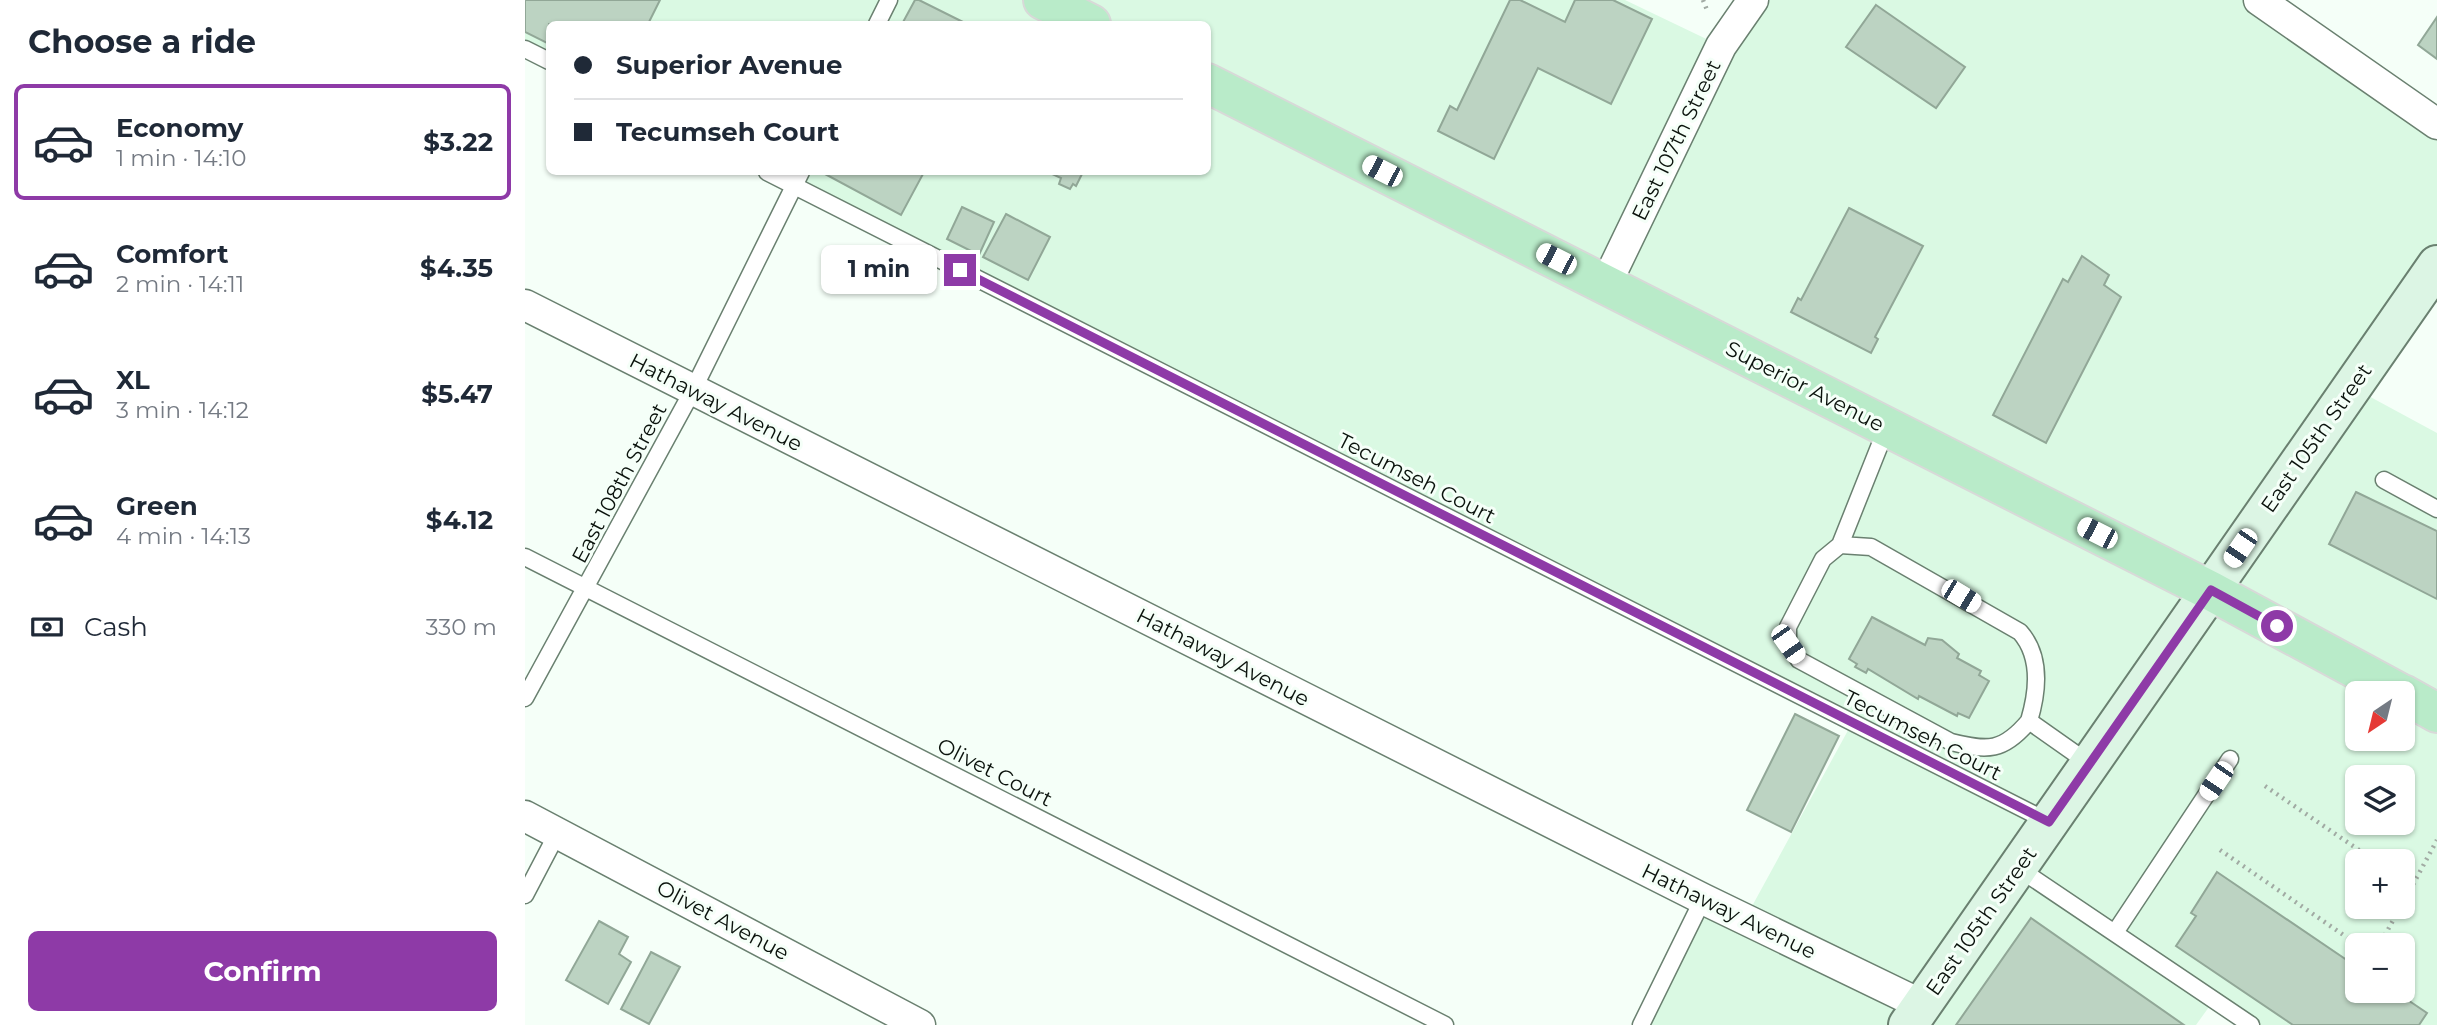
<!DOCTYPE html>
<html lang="en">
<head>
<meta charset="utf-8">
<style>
	:root { --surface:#fff; --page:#f6f6f7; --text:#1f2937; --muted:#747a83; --line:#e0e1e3; --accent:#8e3aa7 }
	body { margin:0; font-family:Montserrat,sans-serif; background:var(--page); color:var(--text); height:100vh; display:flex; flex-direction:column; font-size:26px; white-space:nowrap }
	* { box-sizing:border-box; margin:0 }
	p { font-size:23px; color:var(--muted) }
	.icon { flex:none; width:38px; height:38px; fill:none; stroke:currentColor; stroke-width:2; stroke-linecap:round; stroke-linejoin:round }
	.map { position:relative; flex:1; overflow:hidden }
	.panel { display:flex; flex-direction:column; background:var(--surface); width:525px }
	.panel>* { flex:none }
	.top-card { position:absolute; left:21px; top:21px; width:665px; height:154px; border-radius:10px; box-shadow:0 2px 5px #0004; display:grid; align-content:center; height:154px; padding:0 28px; background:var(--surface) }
	.needle { width:46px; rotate:215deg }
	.tools { position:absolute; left:1820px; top:681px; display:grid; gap:14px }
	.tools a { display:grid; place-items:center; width:70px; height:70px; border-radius:10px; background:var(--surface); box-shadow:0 2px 5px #0004; font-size:35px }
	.end { position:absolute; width:32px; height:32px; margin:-16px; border:9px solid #8e3aa7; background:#fff; box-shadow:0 0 0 4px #fff }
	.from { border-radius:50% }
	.bubble { position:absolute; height:49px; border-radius:10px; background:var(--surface); box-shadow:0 2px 5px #0004; font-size:23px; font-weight:700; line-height:49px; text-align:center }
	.car { position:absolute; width:21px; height:42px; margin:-21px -10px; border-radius:9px; box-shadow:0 0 5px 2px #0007; background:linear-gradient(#fff 24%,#345 0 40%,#fff 0 76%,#345 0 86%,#fff 0) }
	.top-card b { display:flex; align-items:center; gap:24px; height:66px; font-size:26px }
	.top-card b+b { border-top:2px solid var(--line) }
	.top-card i { width:18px; height:18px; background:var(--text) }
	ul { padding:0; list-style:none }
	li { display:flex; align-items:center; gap:21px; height:116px; margin:0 14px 10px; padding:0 14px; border:4px solid transparent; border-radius:10px }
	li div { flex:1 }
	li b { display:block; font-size:26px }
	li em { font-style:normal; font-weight:700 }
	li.current { border-color:var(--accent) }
	li>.icon { width:63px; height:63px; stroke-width:1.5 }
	h2 { padding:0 28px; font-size:32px; line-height:84px }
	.pay { display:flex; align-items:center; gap:18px; height:77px; padding:0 28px; font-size:26px }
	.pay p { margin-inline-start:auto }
	.action { display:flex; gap:14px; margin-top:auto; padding:14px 28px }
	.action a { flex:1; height:80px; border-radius:10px; background:var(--accent); color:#fff; font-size:28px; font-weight:700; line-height:80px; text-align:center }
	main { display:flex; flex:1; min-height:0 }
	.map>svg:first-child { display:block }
	.built { fill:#daf9e3; fill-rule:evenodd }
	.building { fill:#bcd3c2; stroke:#91a797; stroke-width:2 }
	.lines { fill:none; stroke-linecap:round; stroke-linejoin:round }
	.service-casing { stroke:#6a8070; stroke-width:19 }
	.minor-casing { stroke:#6a8070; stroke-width:33 }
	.secondary-casing { stroke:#6a8070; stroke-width:42 }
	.primary-casing { stroke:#d8d9d8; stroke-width:42 }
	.path { stroke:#a1aaa3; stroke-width:4.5; stroke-dasharray:2 5; stroke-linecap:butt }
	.service { stroke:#fff; stroke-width:16 }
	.minor { stroke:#fff; stroke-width:30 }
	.secondary { stroke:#dcf5e4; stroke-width:38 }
	.primary { stroke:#b9ebc9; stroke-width:38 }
	.route { stroke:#8e3aa7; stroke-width:9 }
	.labels { text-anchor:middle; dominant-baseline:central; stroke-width:6; stroke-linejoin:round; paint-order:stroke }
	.street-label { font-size:21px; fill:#0a120c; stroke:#f5fff8 }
</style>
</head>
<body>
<main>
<section class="panel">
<h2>Choose a ride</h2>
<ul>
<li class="current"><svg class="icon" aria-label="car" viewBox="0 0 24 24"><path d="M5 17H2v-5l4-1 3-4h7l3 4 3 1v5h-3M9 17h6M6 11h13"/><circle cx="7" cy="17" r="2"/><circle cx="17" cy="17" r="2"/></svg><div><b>Economy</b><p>1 min · 14:10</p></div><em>$3.22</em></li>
<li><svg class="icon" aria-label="car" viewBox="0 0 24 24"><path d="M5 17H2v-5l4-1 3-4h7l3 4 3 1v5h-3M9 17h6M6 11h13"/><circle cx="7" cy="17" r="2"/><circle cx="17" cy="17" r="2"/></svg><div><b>Comfort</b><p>2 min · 14:11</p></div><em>$4.35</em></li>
<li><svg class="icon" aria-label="car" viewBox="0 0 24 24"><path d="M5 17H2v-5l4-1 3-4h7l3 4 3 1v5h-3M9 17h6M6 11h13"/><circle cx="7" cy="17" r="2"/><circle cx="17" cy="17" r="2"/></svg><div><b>XL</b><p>3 min · 14:12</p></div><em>$5.47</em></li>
<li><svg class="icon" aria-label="car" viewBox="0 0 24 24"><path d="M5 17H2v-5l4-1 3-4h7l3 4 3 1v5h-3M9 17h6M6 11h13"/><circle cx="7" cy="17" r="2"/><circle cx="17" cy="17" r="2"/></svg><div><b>Green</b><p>4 min · 14:13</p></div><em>$4.12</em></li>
</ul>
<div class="pay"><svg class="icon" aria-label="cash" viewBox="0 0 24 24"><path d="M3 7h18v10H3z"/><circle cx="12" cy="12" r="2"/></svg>Cash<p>330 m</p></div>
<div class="action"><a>Confirm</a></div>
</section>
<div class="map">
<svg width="1912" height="1025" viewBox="0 0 1912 1025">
	<rect width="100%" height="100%" fill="#f5fff8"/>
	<!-- built -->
	<path class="built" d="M 0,0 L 1100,0 L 1196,46 L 1228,0 L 1731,0 L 1912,125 L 1912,265 L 1827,387 L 1912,433 L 1912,1025 L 1727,1025 L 1689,1000 L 1671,1025 L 1116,1025 L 1178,899 L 1220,919 L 1327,723 L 242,172 L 682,172 L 682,24 L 24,24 L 24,61 L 0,49 ZM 1832,693 L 1878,693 L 1878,738 L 1832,738 ZM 1832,777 L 1878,777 L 1878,822 L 1832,822 ZM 1832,861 L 1878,861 L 1878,906 L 1832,906 ZM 1832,945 L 1878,945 L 1878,990 L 1832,990 Z"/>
	<!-- building -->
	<path class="building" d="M 0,0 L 135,0 L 123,24 L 24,24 L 24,44 L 0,32 Z
		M 390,0 L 394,0 L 442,24 L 377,24 Z
		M 985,0 L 995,0 L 1040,22 L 1050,0 L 1088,0 L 1127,19 L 1086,104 L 1013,68 L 969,159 L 913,131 L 925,106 L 932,110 Z
		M 1351,5 L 1440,67 L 1411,108 L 1321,47 Z
		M 1912,17 L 1912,59 L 1893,45 Z
		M 301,172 L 394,172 L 398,174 L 376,215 L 300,174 Z
		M 523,172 L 558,172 L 551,186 L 548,184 L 545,189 L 534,184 L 536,178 Z
		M 437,207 L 469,222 L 454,255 L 422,239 Z
		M 1324,208 L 1398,246 L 1350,337 L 1353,339 L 1346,353 L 1266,312 L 1273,298 L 1276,300 Z
		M 481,214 L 525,237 L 503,280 L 458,257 Z
		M 1557,256 L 1584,275 L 1579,285 L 1596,297 L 1521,443 L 1468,415 L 1538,279 L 1543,282 Z
		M 1831,492 L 1912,531 L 1912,599 L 1804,544 Z
		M 1347,617 L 1400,645 L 1403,638 L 1417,640 L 1434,654 L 1432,658 L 1456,671 L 1454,675 L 1464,681 L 1444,718 L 1433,713 L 1432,716 L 1394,696 L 1393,699 L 1343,669 L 1341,673 L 1330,667 L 1332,664 L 1324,659 Z
		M 1270,714 L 1314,736 L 1266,832 L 1222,810 Z
		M 1692,872 L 1832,967 L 1832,990 L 1868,990 L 1902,1013 L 1894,1025 L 1768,1025 L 1651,946 L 1671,916 L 1666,913 Z
		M 1506,918 L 1659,1025 L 1431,1025 Z
		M 74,921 L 103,937 L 94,954 L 106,962 L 83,1004 L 41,980 Z
		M 126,952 L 155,967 L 124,1024 L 96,1009 Z"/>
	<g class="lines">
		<defs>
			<path id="service" d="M 352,24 L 364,0
				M 0,49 L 24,61
				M 242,172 L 1524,822
				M 1859,480 L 1912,509
				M 1315,545 L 1362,427
				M 0,557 L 920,1025
				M 0,698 L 168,390 L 276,172
				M 1504,721 C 1478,752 1463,751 1426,742 L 1274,660 L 1263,644 L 1263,627 L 1298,559 L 1315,545 L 1346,547 L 1495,632 C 1517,657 1513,691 1504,721 L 1565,764
				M 1493,868 L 1726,1025
				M 0,895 L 33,832
				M 1591,931 L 1705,759
				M 1116,1025 L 1178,899"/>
			<path id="minor" d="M 1734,0 L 1912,124
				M 1081,284 L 1196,46 L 1228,0
				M 0,305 L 1178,899 L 1397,1005
				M 0,816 L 395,1025"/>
			<path id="secondary" d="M 1383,1025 L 1912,265"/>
			<path id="primary" d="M 518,0 L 566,24
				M 682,83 L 1686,591 L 1875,693
				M 1878,694 L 1912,713"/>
		</defs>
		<!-- service casing -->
		<use href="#service" class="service-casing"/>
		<!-- minor casing -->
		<use href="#minor" class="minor-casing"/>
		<!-- secondary casing -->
		<use href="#secondary" class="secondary-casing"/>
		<!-- primary casing -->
		<use href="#primary" class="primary-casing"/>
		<!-- path -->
		<path class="path" d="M 1178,0 L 1182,10
			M 1740,786 L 1850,861
			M 1695,850 L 1833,945
			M 1878,880 L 1887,886
			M 1878,903 L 1912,840
			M 1851,945 L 1855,944 L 1876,906"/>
		<!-- service -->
		<use href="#service" class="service"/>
		<!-- minor -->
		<use href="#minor" class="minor"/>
		<!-- secondary -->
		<use href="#secondary" class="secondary"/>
		<!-- primary -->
		<use href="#primary" class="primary"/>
	</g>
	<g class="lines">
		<!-- route -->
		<path class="route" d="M 435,270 L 1524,822 L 1686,590 L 1752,626"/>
	</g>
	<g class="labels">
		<!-- street labels -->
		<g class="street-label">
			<text transform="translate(1151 140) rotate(-64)">East 107th Street</text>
			<text transform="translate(1280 386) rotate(27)">Superior Avenue</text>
			<text transform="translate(191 402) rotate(27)">Hathaway Avenue</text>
			<text transform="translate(1791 438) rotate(-55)">East 105th Street</text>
			<text transform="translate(892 478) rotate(27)">Tecumseh Court</text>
			<text transform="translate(94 483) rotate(-62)">East 108th Street</text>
			<text transform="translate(698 657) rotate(27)">Hathaway Avenue</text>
			<text transform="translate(1398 735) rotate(27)">Tecumseh Court</text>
			<text transform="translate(470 772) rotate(27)">Olivet Court</text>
			<text transform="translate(1204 911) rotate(26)">Hathaway Avenue</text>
			<text transform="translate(198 920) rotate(28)">Olivet Avenue</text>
			<text transform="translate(1456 921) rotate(-55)">East 105th Street</text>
		</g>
	</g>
</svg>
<div class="tools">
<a><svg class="needle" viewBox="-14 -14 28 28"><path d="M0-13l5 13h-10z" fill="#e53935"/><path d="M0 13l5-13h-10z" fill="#747a83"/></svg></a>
<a><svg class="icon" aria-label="layers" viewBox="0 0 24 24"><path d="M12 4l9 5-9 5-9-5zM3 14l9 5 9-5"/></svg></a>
<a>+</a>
<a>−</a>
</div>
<i class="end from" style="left:1752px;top:626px"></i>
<i class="end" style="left:435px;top:270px"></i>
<div class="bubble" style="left:296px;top:245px;width:116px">1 min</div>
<i class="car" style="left:857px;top:171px;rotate:297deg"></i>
<i class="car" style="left:1031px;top:259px;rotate:297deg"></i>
<i class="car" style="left:1572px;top:533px;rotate:297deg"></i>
<i class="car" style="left:1715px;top:548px;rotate:214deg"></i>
<i class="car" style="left:1436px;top:596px;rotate:121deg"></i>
<i class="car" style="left:1263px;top:644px;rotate:145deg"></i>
<i class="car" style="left:1691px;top:781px;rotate:214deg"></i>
<div class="top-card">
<b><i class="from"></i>Superior Avenue</b>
<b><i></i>Tecumseh Court</b>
</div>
</div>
</main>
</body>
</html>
